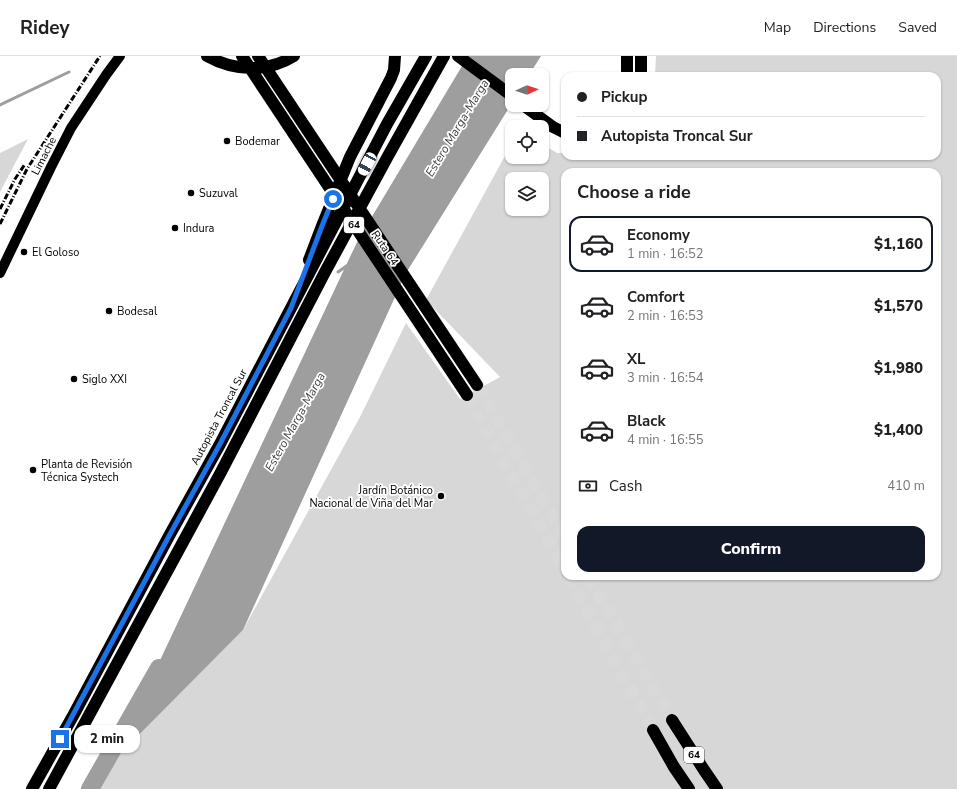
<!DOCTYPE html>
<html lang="en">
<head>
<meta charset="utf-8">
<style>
	:root { --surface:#fff; --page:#f6f6f6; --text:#202124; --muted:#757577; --line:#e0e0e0; --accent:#111827 }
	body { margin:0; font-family:"Nunito Sans",sans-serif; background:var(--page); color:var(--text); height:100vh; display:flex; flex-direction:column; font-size:15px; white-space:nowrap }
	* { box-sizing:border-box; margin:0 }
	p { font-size:13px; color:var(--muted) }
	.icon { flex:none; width:22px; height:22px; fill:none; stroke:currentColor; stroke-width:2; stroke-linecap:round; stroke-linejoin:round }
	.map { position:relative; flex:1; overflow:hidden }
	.sheet { position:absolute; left:561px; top:112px; width:380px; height:412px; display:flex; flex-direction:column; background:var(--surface); border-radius:12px; box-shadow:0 1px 3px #0004 }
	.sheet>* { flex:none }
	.banner { position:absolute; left:561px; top:16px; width:380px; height:88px; border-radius:12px; box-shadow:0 1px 3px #0004; display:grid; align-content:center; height:88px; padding:0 16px; background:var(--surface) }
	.needle { width:26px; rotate:87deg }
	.buttons { position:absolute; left:505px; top:12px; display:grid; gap:8px }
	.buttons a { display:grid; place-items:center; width:44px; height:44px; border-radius:8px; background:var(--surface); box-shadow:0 1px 3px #0004; font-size:20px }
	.end { position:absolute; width:18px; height:18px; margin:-9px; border:5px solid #1a73e8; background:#fff; box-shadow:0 0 0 2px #fff }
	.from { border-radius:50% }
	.bubble { position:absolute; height:28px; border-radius:12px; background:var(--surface); box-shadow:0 1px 3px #0004; font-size:13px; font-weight:800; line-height:28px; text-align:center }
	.car { position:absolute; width:12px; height:24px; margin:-12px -6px; border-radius:5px; box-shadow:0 0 3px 1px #0007; background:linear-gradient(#fff 24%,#345 0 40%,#fff 0 76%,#345 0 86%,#fff 0) }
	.banner b { display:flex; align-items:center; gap:14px; height:38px; font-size:15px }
	.banner b+b { border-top:1px solid var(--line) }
	.banner i { width:10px; height:10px; background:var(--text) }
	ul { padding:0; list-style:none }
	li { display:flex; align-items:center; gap:12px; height:56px; margin:0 8px 6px; padding:0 8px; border:2px solid transparent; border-radius:12px }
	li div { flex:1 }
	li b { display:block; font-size:15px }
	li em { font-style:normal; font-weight:800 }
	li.on { border-color:var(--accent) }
	li>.icon { width:36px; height:36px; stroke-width:1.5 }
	h2 { padding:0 16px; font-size:18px; line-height:48px }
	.pay { display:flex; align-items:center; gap:10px; height:44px; padding:0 16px; font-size:15px }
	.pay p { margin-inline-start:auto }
	.action { display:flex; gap:8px; margin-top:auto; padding:8px 16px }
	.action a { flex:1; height:46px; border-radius:12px; background:var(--accent); color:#fff; font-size:16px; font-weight:800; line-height:46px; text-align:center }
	header { display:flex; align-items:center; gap:24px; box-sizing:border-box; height:56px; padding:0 20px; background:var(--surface); border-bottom:1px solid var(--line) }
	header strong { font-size:19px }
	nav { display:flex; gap:22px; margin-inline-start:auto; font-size:14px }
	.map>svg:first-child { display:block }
	.green { fill:#d7d7d7; fill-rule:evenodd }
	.water { fill:#9e9e9e }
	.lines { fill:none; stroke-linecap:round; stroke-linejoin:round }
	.stream { stroke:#9e9e9e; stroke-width:3 }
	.river { stroke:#9e9e9e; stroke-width:18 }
	.highway-tunnel { stroke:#d9d9d9; stroke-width:12; stroke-dasharray:12 6; stroke-linecap:butt }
	.major { stroke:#000; stroke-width:10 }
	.highway { stroke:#000; stroke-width:12 }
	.rail { stroke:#000; stroke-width:3; stroke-dasharray:6 2 1 2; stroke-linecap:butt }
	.route { stroke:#1a73e8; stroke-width:5 }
	.poi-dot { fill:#000; stroke:#fff; stroke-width:1.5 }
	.labels { text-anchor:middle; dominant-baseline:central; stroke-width:3.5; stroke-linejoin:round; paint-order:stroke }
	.shield { fill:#fff; stroke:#4c4c4c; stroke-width:1 }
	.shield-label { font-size:10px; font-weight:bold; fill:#000 }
	.poi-label { font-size:11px; fill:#000; stroke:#fff; text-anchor:start }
	.street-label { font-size:11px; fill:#000; stroke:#fff }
	.water-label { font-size:12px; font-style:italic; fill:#3f3f3f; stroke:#fff }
</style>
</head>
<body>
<header>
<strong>Ridey</strong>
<nav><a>Map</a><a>Directions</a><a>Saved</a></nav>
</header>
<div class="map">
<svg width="957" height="733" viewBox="0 0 957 733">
	<rect width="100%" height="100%" fill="#fff"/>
	<!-- green -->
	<path class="green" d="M 656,0 L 957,0 L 957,733 L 99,733 L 120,698 L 243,574 L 360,361 L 406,267 L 460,343 L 500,321 L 426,244 L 512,87 L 512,101 L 542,101 L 542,88 L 557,97 L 565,97 L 565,100 L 937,100 L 937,20 L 655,20 ZM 565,116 L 937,116 L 937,520 L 565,520 ZM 512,123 L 542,123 L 542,153 L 512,153 Z
		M 28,83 L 0,136 L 0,97 Z"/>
	<!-- water -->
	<path class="water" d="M 468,0 L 541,0 L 529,19 L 512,19 L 512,47 L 406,217 L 243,574 L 120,698 L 99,733 L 90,733 L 146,634 L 358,184 Z"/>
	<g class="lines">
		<!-- stream -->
		<path class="stream" d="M 0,49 L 69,16
			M 338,216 L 348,209"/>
		<!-- river -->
		<path class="river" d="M 90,733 L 159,612"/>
		<!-- highway-tunnel -->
		<path class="highway-tunnel" d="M 477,329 L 565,481
			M 467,339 L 565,515
			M 568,520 L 653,674
			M 588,520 L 672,664"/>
		<!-- major -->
		<path class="major" d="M 0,217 L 51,111 L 71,72 L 106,19 L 120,0"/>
		<!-- highway -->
		<path class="highway" d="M 207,0 C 234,15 267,17 294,0
			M 242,0 L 467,339
			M 258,0 L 477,329
			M 458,0 L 512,40
			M 627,20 L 627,0
			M 641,20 L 641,0
			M 523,49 L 553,71 L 565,77
			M 309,204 L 322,170 L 350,101 L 391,22 L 394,14 L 395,0
			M 672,664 L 704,714 L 717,733
			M 653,674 L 674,711 L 689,733
			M 32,733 L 74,658 L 169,480 L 220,388 L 291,252 L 387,68 L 426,0
			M 49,733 L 221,416 L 325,216 L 388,100 L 444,0"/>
		<!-- rail -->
		<path class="rail" d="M 0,153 L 15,123 L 25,108
			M 0,168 L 27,113 L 100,0"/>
	</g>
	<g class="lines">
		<!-- route -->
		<path class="route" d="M 60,683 L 169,480 L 220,388 L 291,252 L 322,170 L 333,143"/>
	</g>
	<!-- markers -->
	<g class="poi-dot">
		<circle cx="227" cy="85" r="4"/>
		<circle cx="191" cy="137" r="4"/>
		<circle cx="175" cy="172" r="4"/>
		<circle cx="24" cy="196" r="4"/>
		<circle cx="109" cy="255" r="4"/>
		<circle cx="74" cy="323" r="4"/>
		<circle cx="33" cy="414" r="4"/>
		<circle cx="441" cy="440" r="4"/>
	</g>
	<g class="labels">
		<!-- shield labels -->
		<g class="shield">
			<rect x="344" y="161" width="20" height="16" rx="3"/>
			<rect x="684" y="691" width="20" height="16" rx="3"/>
		</g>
		<g class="shield-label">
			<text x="354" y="169">64</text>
			<text x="694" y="699">64</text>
		</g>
		<!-- poi labels -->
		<g class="poi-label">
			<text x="235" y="85">Bodemar</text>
			<text x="199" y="137">Suzuval</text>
			<text x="183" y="172">Indura</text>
			<text x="32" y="196">El Goloso</text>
			<text x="117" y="255">Bodesal</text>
			<text x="82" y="323">Siglo XXI</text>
			<text x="41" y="408">Planta de Revisión<tspan x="41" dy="13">Técnica Systech</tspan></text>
			<text x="433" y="434" text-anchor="end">Jardín Botánico<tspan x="433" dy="13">Nacional de Viña del Mar</tspan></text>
		</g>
		<!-- street labels -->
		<g class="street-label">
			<text transform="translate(44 100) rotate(-63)">Limache</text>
			<text transform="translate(385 192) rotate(56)">Ruta 64</text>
			<text transform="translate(219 361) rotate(-62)">Autopista Troncal Sur</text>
		</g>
		<!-- water labels -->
		<g class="water-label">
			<text transform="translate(457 72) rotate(-59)">Estero Marga-Marga</text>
			<text transform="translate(295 366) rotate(-61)">Estero Marga-Marga</text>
		</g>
	</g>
</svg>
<div class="buttons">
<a><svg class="needle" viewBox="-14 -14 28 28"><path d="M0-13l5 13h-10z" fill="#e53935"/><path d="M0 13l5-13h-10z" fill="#757577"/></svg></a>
<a><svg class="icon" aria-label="locate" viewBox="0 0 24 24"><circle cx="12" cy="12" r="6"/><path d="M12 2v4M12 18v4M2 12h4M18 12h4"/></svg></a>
<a><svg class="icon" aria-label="layers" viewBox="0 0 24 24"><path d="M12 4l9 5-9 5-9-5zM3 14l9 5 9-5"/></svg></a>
</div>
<i class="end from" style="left:333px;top:143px"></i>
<i class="end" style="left:60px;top:683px"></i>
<div class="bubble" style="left:74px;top:669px;width:66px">2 min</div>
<i class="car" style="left:367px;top:108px;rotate:208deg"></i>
<div class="banner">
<b><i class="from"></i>Pickup</b>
<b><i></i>Autopista Troncal Sur</b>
</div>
<section class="sheet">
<h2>Choose a ride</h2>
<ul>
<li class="on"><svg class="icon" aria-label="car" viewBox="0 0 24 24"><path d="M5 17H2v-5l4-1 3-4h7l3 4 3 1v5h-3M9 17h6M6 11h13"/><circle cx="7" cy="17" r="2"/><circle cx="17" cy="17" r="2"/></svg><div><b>Economy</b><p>1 min · 16:52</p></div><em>$1,160</em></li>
<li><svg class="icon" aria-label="car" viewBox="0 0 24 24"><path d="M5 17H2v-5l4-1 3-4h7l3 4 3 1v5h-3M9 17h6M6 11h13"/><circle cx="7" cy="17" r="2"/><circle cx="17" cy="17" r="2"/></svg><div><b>Comfort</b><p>2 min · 16:53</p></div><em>$1,570</em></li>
<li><svg class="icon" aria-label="car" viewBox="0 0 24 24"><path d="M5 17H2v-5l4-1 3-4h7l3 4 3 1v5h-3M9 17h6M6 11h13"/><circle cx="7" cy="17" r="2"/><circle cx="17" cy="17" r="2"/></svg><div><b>XL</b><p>3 min · 16:54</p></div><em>$1,980</em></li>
<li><svg class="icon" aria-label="car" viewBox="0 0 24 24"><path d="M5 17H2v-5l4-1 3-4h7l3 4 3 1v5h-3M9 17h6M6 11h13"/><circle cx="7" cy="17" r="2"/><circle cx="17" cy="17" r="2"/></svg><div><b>Black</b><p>4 min · 16:55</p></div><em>$1,400</em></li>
</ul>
<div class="pay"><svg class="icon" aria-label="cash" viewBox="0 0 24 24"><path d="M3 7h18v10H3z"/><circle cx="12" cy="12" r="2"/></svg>Cash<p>410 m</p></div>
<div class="action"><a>Confirm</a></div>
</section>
</div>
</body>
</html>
